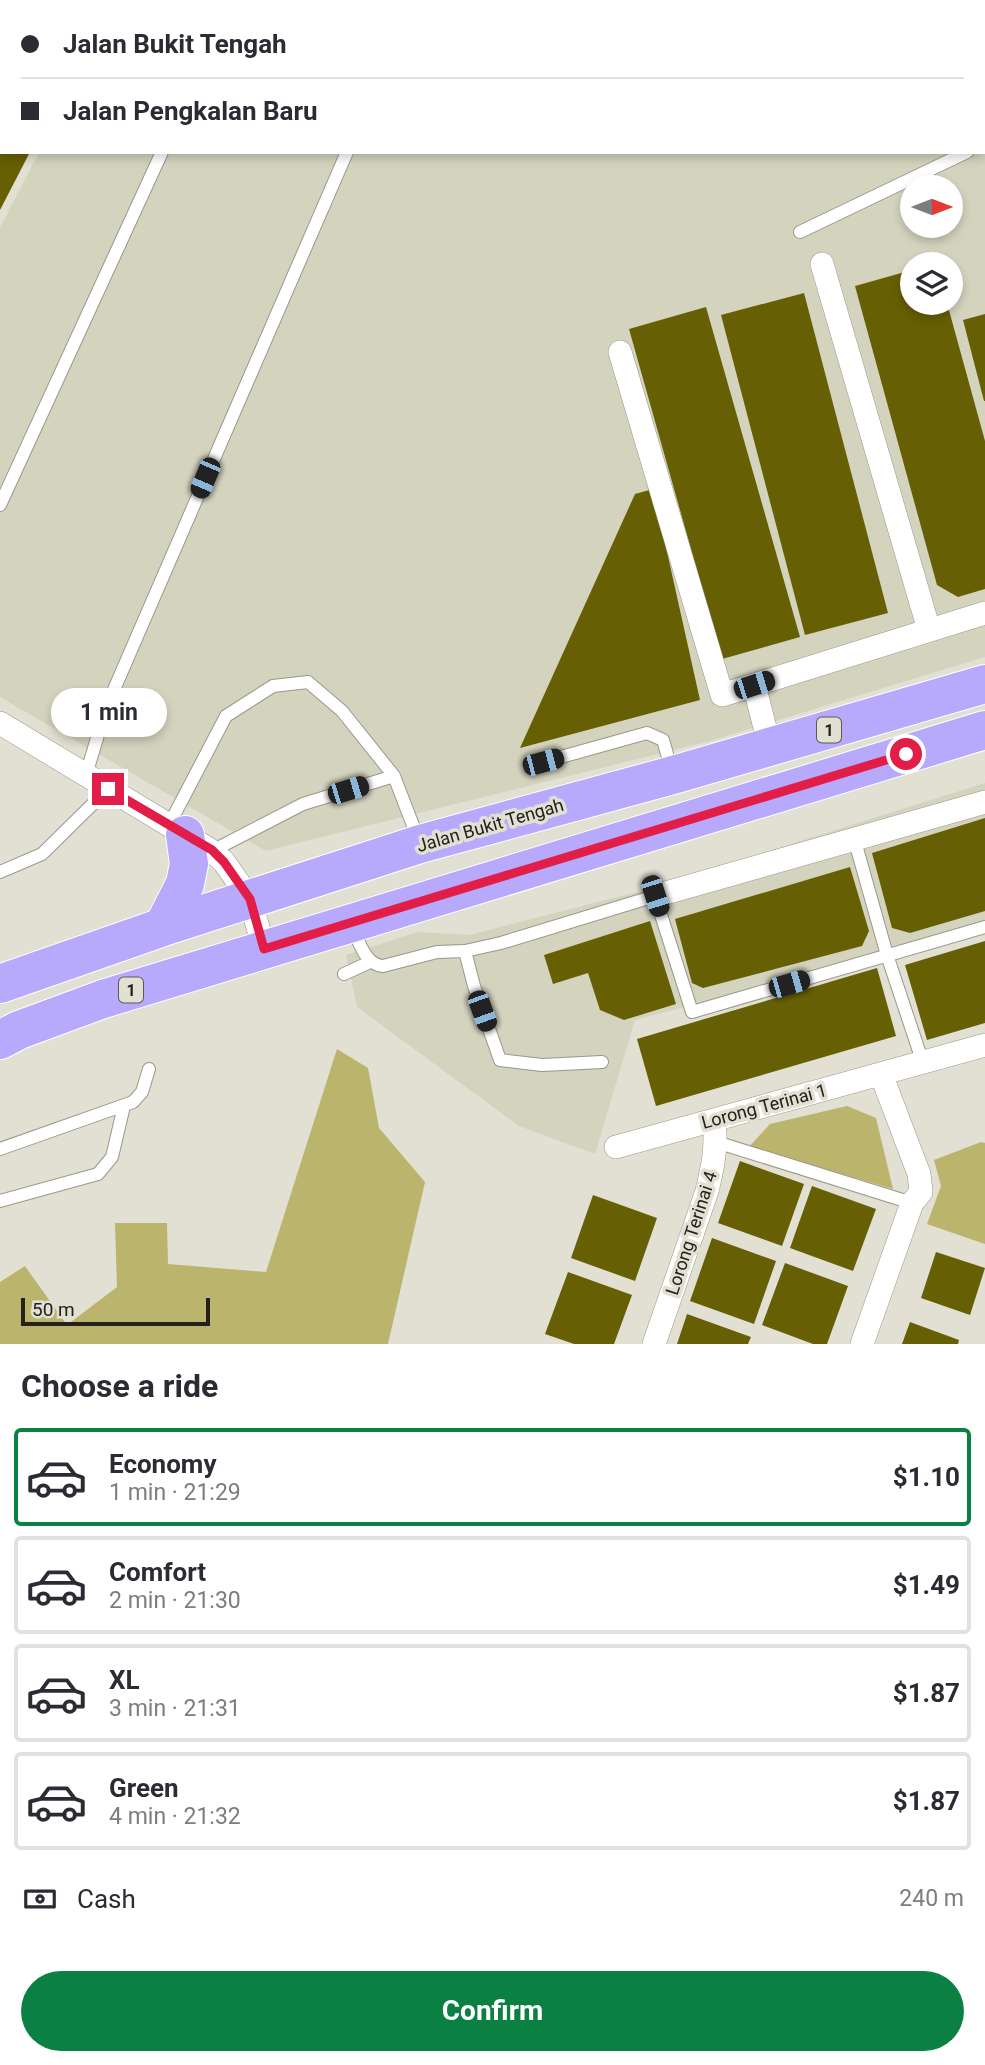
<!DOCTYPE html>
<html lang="en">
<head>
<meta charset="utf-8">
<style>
	:root { --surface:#fff; --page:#f7f7f7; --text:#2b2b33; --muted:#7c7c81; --line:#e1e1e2; --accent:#0b8043 }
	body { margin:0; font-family:Roboto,sans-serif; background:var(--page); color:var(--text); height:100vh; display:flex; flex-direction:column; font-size:26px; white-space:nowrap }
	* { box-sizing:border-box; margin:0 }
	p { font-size:23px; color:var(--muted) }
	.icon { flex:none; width:38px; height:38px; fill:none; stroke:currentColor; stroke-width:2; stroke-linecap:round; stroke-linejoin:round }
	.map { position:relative; height:1344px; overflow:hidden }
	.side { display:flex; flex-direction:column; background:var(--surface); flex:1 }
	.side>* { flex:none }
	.hud { position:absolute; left:0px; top:0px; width:985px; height:154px; box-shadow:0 4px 10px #0003; display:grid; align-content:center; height:154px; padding:0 21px; background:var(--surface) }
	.needle { width:46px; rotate:90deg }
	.controls { position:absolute; left:900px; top:175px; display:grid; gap:14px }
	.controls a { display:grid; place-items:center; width:63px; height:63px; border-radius:50%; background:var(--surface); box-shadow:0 4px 10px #0003; font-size:35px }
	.scale { position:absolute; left:21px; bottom:18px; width:189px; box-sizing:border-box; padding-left:7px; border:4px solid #22211c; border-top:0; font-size:19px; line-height:24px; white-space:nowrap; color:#22211c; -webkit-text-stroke:5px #e1e0d2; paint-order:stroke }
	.end { position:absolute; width:32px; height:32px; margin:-16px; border:9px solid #e11d48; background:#fff; box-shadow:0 0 0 4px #fff }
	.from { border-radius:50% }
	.bubble { position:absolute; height:49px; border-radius:24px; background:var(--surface); box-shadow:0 4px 10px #0003; font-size:23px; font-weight:700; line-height:49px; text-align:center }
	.car { position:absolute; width:21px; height:42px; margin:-21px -10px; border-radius:9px; box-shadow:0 0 5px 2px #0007; background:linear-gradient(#222 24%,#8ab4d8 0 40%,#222 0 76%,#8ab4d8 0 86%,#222 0) }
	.hud b { display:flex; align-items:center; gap:24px; height:66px; font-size:26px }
	.hud b+b { border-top:2px solid var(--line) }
	.hud i { width:18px; height:18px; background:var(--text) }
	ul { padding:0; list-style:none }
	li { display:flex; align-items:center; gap:21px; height:98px; margin:0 14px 10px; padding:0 7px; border:4px solid var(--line); border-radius:7px }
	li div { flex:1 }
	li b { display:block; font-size:26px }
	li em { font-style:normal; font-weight:700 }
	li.selected { border-color:var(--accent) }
	li>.icon { width:63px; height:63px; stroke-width:1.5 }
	h2 { padding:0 21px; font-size:32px; line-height:84px }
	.pay { display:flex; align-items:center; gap:18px; height:77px; padding:0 21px; font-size:26px }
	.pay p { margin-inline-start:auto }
	.cta { display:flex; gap:14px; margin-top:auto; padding:14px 21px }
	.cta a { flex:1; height:80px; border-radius:42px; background:var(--accent); color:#fff; font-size:28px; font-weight:700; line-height:80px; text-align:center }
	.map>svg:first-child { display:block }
	.built { fill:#d4d3be; fill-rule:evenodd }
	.green { fill:#bab46c }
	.building { fill:#675f03 }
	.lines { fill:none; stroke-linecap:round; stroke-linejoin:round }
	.lane-casing { stroke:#98988b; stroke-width:14 }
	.street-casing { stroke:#98988b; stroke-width:24 }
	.highway-casing { stroke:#fff; stroke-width:40 }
	.lane { stroke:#fff; stroke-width:12 }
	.street { stroke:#fff; stroke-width:23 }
	.highway { stroke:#b7a9fc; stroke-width:38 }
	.route { stroke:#e11d48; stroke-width:9 }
	.labels { text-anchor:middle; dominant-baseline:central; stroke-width:7; stroke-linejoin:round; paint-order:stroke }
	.shield { fill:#e1e0d2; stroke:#5b5a53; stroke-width:2 }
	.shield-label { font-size:16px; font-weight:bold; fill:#22211c }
	.street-label { font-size:18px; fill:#22211c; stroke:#e1e0d2 }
</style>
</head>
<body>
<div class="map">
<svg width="985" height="1344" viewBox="0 0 985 1344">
	<rect width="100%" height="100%" fill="#e1e0d2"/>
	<!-- built -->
	<path class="built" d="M 116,0 L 985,0 L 985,657 L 710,741 L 266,851 L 0,697 L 0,228 L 39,152 L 984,152 L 984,2 L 115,2 ZM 912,187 L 950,187 L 950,226 L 912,226 ZM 912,264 L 950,264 L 950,303 L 912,303 Z
		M 985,783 L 985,928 L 635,1020 L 595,1154 L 519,1126 L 357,1007 L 346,955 L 418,932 L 469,935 L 649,889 Z"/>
	<!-- green -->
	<path class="green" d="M 337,1049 L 368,1068 L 379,1128 L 425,1182 L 388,1344 L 0,1344 L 0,1282 L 25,1266 L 67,1325 L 117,1287 L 115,1223 L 167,1223 L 168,1264 L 266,1272 Z
		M 847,1106 L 876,1118 L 893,1189 L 749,1147 L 770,1124 Z
		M 981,1142 L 985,1143 L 985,1244 L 927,1224 L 941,1186 L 934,1160 Z"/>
	<!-- building -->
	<path class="building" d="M 0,152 L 30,152 L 0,210 Z
		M 912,270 L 912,303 L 947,303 L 985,441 L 985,589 L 958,597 L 937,585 L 855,286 Z
		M 804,293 L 888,613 L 805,635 L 721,315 Z
		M 706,307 L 800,637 L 722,659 L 629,329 Z
		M 985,314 L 985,401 L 984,401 L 963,320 Z
		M 653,489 L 700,700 L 520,748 L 635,494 Z
		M 985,818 L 985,911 L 910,933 L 892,928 L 872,853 Z
		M 850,867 L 869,931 L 862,946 L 703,988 L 692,983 L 675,919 Z
		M 650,921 L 676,1004 L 624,1020 L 600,1010 L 588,973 L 553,984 L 544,955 Z
		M 985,941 L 985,1023 L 927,1040 L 905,965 Z
		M 877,968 L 896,1036 L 656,1106 L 637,1039 Z
		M 740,1161 L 804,1184 L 782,1246 L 718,1223 Z
		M 812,1186 L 876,1209 L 853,1271 L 790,1248 Z
		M 593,1195 L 657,1218 L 635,1281 L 571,1258 Z
		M 712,1238 L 776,1261 L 754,1324 L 690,1301 Z
		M 936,1252 L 985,1268 L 970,1315 L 921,1298 Z
		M 785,1263 L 848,1286 L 827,1344 L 813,1344 L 762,1325 Z
		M 568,1272 L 632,1295 L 614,1344 L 574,1344 L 545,1334 Z
		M 687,1314 L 751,1337 L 748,1344 L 677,1344 Z
		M 910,1322 L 959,1340 L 958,1344 L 902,1344 Z"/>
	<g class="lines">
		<defs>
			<path id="lane" d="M 232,2 L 233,0
				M 412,2 L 413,0
				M 984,143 L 985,142
				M 800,232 L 967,152
				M 0,505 L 162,152
				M 543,762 L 647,733 L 663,740 L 672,771
				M 86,775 L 106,708 L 347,152
				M 169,825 L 226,716 L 273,686 L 308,682 L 342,711 L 394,776
				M 854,838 L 887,955 L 923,1063
				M 212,851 L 303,804 L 394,776 L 419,841
				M 0,872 L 42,854 L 108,789
				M 352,927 C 359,941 365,965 383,966 L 437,952 L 465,951 L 501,943 L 655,896 L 692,1012 L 985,927
				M 465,951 L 474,986 L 500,1060 L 542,1065 L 602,1062
				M 344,974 L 370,962
				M 716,1142 L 912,1203
				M 0,1149 L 133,1102 L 142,1092 L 149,1069
				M 0,1201 L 98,1174 L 112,1157 L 124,1106"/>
			<path id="street" d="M 822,264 L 929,630
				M 620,352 L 722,695 L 754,685
				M 0,723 L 212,851 L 224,862 L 250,899 L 264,949
				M 770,747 L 754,685 L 985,613
				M 655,896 L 985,802
				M 616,1147 L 985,1045
				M 654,1344 L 707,1191 C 713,1166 717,1147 714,1120
				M 862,1344 L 912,1203 L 921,1192 L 919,1174 L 881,1074"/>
			<path id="highway" d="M 163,927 L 185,884 L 189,864 L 185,835
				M 0,984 L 163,927 L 420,844 L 673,775 L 985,684
				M 0,1040 L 19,1030 L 103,999 L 985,730"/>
		</defs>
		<!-- lane casing -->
		<use href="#lane" class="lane-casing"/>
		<!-- street casing -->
		<use href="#street" class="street-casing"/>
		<!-- highway casing -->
		<use href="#highway" class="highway-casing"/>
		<!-- lane -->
		<use href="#lane" class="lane"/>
		<!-- street -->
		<use href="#street" class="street"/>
		<!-- highway -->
		<use href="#highway" class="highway"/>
	</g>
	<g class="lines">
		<!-- route -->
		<path class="route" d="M 108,789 L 212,850 L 224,862 L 250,899 L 264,949 L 906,754"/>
	</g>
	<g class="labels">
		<!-- shield labels -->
		<g class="shield">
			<rect x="817" y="717.5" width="24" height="25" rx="5"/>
			<rect x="119" y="977.5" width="24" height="25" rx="5"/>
		</g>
		<g class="shield-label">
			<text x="829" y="730">1</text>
			<text x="131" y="990">1</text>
		</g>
		<!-- street labels -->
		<g class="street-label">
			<text transform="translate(490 825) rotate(-16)">Jalan Bukit Tengah</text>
			<text transform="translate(764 1106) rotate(-15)">Lorong Terinai 1</text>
			<text transform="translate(691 1233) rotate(-72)">Lorong Terinai 4</text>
		</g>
	</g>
</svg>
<div class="controls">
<a><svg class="needle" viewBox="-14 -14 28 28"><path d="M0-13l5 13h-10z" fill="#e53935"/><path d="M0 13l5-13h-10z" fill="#7c7c81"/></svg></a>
<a><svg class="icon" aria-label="layers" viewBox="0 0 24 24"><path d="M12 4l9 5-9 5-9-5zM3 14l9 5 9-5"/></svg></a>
</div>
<div class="scale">50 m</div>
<i class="end from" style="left:906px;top:754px"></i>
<i class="end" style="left:108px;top:789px"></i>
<div class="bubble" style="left:51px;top:688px;width:116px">1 min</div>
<i class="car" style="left:205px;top:478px;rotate:203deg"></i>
<i class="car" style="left:754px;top:685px;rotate:72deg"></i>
<i class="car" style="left:543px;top:762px;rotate:75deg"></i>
<i class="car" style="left:348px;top:790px;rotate:73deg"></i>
<i class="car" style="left:655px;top:896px;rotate:162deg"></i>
<i class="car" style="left:789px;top:984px;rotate:74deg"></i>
<i class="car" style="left:482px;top:1011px;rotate:160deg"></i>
<div class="hud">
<b><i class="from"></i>Jalan Bukit Tengah</b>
<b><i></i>Jalan Pengkalan Baru</b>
</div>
</div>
<section class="side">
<h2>Choose a ride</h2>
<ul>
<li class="selected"><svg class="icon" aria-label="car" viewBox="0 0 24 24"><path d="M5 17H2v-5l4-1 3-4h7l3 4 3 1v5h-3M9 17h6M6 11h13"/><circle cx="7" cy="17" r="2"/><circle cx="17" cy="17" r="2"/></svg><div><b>Economy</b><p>1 min · 21:29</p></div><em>$1.10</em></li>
<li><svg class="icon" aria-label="car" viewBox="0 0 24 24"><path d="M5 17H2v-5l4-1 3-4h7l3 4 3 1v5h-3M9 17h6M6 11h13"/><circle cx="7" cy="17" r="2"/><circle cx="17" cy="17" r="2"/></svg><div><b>Comfort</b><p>2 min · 21:30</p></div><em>$1.49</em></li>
<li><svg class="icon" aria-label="car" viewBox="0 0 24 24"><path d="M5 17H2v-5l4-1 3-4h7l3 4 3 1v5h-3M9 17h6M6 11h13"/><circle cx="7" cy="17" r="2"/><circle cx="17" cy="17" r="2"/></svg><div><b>XL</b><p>3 min · 21:31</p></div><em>$1.87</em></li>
<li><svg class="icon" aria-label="car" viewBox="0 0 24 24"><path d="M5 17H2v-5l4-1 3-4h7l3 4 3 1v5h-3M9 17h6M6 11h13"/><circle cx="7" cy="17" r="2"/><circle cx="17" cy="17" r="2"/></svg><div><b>Green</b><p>4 min · 21:32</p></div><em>$1.87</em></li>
</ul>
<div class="pay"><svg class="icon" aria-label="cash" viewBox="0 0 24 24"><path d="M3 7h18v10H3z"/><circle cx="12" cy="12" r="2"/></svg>Cash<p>240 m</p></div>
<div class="cta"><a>Confirm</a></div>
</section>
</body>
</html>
